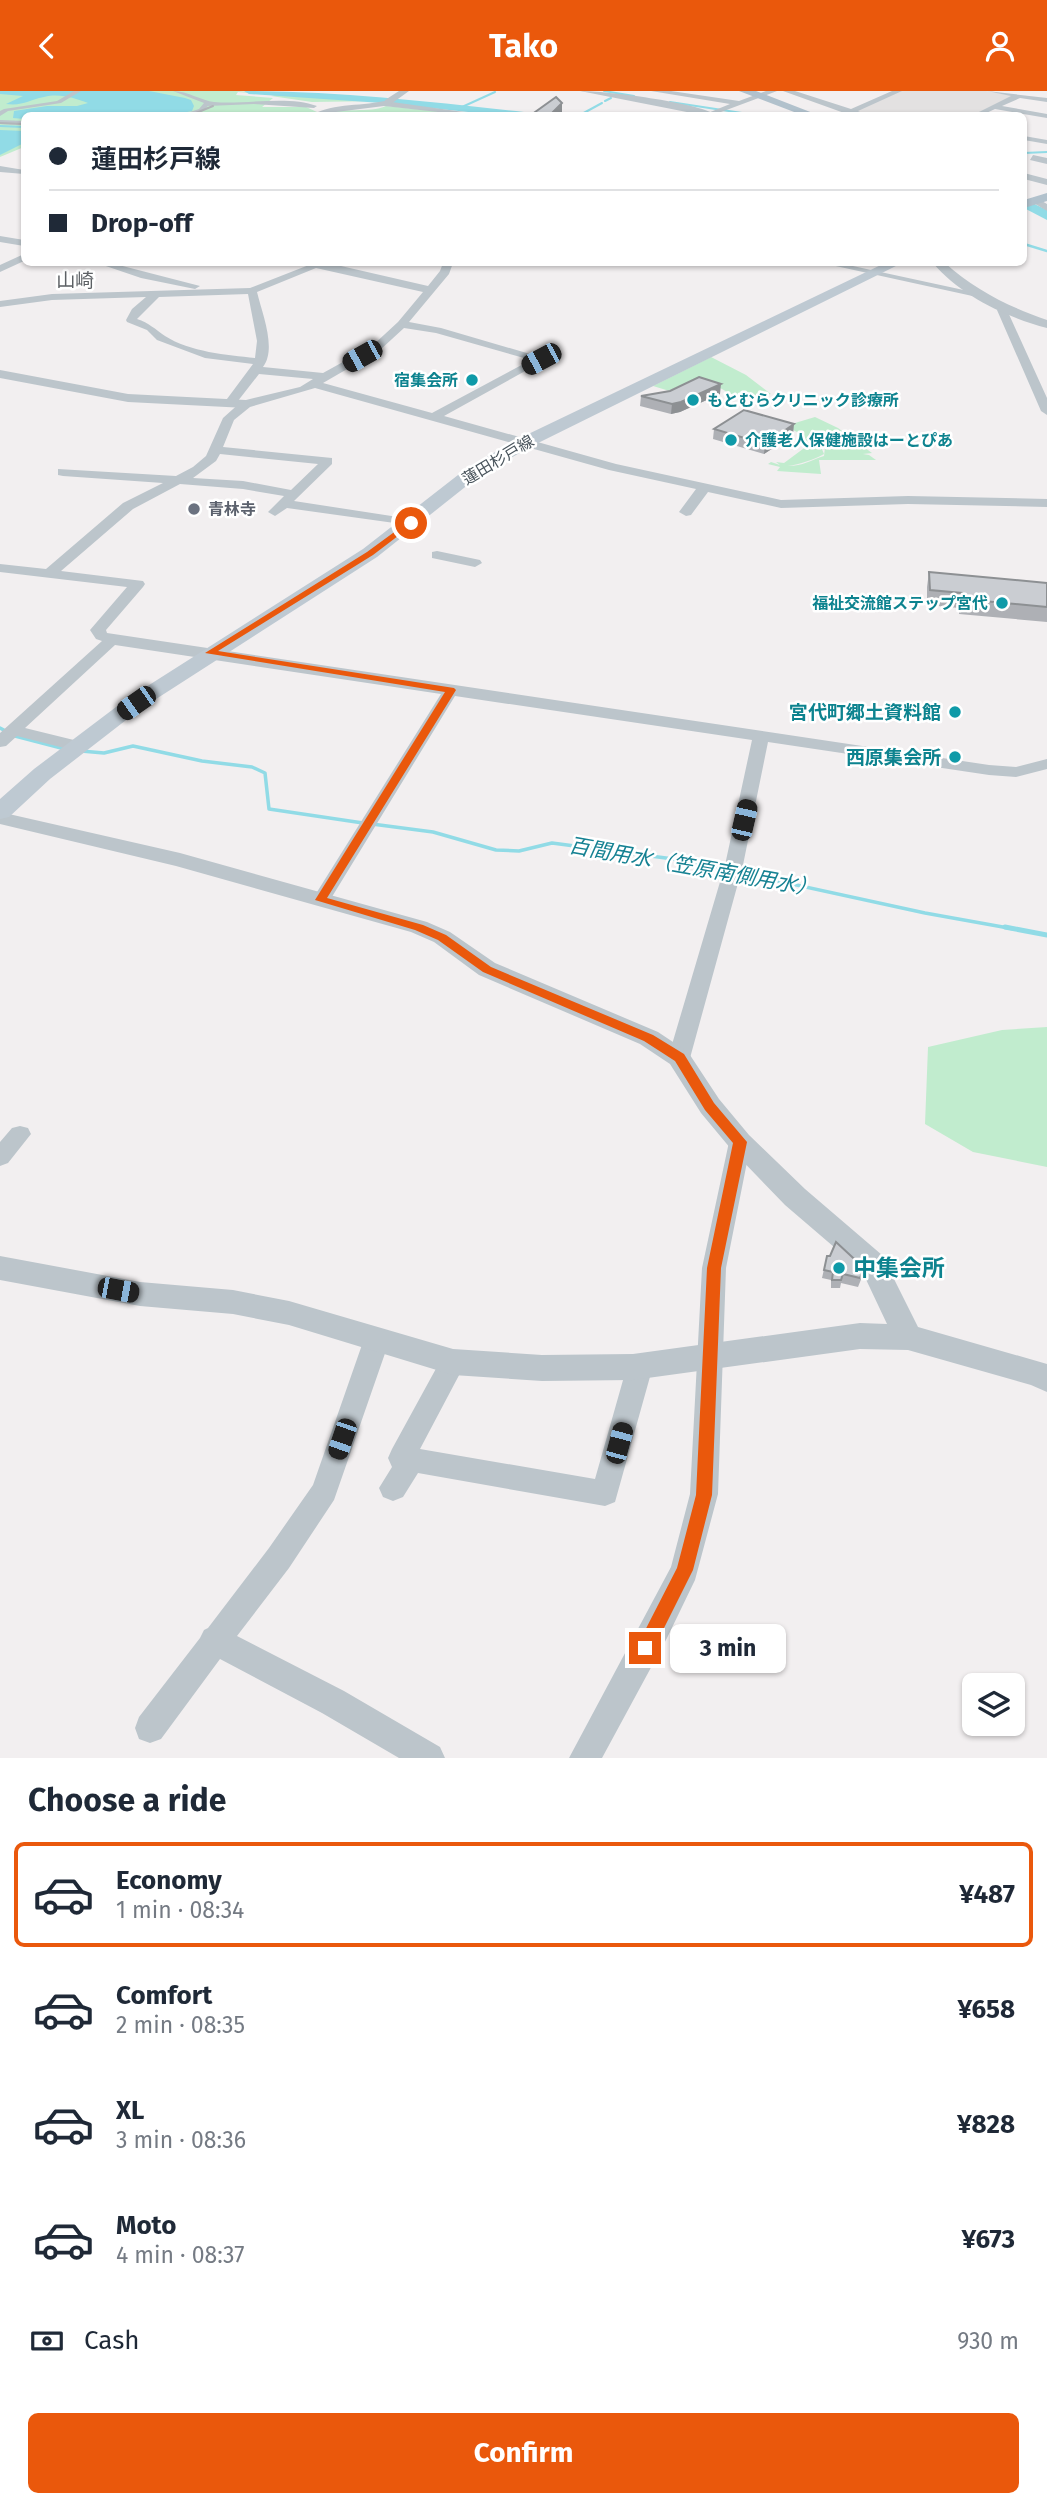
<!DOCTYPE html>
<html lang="en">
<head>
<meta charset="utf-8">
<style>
	:root { --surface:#fff; --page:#f6f6f7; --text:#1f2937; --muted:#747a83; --line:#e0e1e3; --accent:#ea580c }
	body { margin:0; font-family:"Fira Sans","Noto Sans JP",sans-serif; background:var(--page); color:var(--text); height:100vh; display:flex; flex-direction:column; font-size:26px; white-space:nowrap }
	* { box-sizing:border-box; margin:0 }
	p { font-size:23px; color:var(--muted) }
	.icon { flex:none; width:38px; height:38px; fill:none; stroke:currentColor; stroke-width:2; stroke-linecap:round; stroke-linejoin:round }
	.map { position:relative; height:1667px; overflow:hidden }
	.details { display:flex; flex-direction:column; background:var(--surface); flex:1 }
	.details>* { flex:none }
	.hud { position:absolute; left:21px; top:21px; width:1006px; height:154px; border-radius:10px; box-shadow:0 2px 5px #0004; display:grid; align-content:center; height:154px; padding:0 28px; background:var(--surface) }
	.controls { position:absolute; left:962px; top:1582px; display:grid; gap:14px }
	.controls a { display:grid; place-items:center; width:63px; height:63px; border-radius:10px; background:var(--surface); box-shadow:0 2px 5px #0004; font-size:35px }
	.end { position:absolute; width:32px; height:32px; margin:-16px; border:9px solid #ea580c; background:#fff; box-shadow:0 0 0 4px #fff }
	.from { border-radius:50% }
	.bubble { position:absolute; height:49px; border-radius:10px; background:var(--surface); box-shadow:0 2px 5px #0004; font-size:23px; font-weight:700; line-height:49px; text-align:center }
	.car { position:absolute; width:21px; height:42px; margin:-21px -10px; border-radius:9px; box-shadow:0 0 5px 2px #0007; background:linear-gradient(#222 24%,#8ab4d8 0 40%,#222 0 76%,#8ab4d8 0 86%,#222 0) }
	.hud b { display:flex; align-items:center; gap:24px; height:66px; font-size:26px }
	.hud b+b { border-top:2px solid var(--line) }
	.hud i { width:18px; height:18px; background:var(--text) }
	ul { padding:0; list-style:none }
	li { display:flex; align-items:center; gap:21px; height:105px; margin:0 14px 10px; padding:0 14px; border:4px solid transparent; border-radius:10px }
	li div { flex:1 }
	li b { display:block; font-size:26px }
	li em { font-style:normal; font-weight:700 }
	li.selected { border-color:var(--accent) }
	li>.icon { width:63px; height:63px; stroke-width:1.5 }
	h2 { padding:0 28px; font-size:32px; line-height:84px }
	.pay { display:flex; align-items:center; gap:18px; height:77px; padding:0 28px; font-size:26px }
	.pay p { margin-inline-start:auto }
	.primary-button { display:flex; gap:14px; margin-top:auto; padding:14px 28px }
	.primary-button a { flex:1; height:80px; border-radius:10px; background:var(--accent); color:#fff; font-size:28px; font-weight:700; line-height:80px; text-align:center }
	header { display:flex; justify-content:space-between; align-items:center; height:91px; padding:0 28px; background:var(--accent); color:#fff; font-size:32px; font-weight:700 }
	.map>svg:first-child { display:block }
	.education { fill:#e3e1e1 }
	.green { fill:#c1ecce }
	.water { fill:#91dbe6 }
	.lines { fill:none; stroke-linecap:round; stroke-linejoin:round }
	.stream-far3 { stroke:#91dbe6; stroke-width:2 }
	.stream-far2 { stroke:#91dbe6; stroke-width:2.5 }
	.stream-far1 { stroke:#91dbe6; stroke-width:3.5 }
	.stream { stroke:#91dbe6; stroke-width:5 }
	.river { fill:#91dbe6; fill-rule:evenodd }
	.pedestrian { fill:#bcc5cb; fill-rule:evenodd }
	.minor { fill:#bcc5cb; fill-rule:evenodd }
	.tertiary { fill:#bcc5cb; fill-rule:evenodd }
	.secondary { fill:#bec9d2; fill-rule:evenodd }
	.primary { fill:#b1c1cc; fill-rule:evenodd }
	.rail { stroke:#b2b5b9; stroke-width:2 }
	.wall { fill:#aeb0b5 }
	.shaded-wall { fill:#8d9093 }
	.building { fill:#cacdd2; stroke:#8d9093; stroke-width:2 }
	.route { fill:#ea580c }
	.culture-dot { fill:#0f9aa8; stroke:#fff; stroke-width:2.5 }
	.worship-dot { fill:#6b7280; stroke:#fff; stroke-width:2.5 }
	.labels { text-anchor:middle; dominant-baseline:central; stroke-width:5; stroke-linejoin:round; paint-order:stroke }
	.far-culture-label { font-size:16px; font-weight:bold; fill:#0d838f; stroke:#fff; text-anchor:end }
	.far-street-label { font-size:16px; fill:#49545c; stroke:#fff }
	.far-worship-label { font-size:16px; font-weight:bold; fill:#5b616d; stroke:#fff; text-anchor:start }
	.far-quarter-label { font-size:19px; fill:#5c6064; stroke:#fff }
	.culture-label { font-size:19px; font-weight:bold; fill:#0d838f; stroke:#fff; text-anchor:end }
	.water-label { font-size:21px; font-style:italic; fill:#168293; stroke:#fff }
	.near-culture-label { font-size:23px; font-weight:bold; fill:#0d838f; stroke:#fff; text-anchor:start }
</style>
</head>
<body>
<header><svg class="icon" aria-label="back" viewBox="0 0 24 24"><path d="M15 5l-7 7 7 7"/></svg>Tako<svg class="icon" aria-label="person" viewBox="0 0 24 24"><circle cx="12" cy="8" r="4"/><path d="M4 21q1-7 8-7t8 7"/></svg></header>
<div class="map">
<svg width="1047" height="1667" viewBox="0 0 1047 1667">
	<rect width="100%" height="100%" fill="#f2eff0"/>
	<!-- education -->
	<path class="education" d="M 901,0 L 986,0 L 1014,5 L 974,24 L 868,24 L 854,20 Z"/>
	<!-- green -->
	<path class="green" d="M 0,0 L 236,0 L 382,10 L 312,11 L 271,5 L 275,4 L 238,1 L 236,4 L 273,7 L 262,16 L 306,16 L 317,21 L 310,24 L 24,24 L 24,56 L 0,66 Z
		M 386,15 L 445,21 L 443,24 L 321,24 C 344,15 369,23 386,15 Z
		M 711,266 L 746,284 L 771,303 L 741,309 L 701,286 L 670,299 L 676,302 L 653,295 Z
		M 815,326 L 838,337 L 872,362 L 863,363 L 869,364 L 876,369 L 819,369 L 821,383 L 777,380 L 780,376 L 768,373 L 771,371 L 780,374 L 776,371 L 784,372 L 811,352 L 821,356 L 824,363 C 813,369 800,373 788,375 C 803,375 811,369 824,365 L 825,356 L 798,347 L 801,343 L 785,335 Z
		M 1047,936 L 1047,1076 L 973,1061 L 925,1033 L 928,956 L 1002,939 Z"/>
	<!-- water -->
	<path class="water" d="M 0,0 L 149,0 L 185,7 L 191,9 L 194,15 L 192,20 L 173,24 L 24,24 L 24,28 L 13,27 L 14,20 L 47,15 L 77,15 L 88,12 C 74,7 60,2 44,6 C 28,9 24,15 6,13 L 23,5 L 0,3 Z
		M 0,39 L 24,40 L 24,52 L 0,64 Z"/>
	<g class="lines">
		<!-- stream-far3 -->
		<path class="stream-far3" d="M 604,0 L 634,5
			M 605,10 L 611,7
			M 670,11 L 755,24
			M 462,16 L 495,1
			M 580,24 L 602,12
			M 0,35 L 24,36
			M 1024,62 L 1047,61"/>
		<!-- stream-far2 -->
		<path class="stream-far2" d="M 1024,153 L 1047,160"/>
		<!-- stream-far1 -->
		<path class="stream-far1" d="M 0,637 L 15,645 L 65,658
			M 81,660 L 104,662 L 133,655 L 202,670 L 252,676 L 265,682 L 269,718 L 363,732
			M 372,733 L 433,741 L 496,759 L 519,760 L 552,752 L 681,769 L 728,779
			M 737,781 L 925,822 L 1014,838"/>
		<!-- stream -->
		<path class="stream" d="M 1005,836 L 1047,844"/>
		<!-- river -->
		<path class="river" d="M 244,0 C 338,0 431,11 524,21 L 530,24 L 497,24 L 382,12 L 249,3 Z
			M 1024,108 L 1047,119 L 1047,129 L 1024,117 Z"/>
		<!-- pedestrian -->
		<path class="pedestrian" d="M 74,0 L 81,0 L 61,12 L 8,20 L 0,25 L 0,20 L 4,18 L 57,10 Z
			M 173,0 C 188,0 202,10 214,11 C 244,14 288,4 317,15 L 314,17 L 254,13 L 208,15 L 203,20 L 181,24 L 199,18 L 204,12 Z
			M 0,29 L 24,30 L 24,34 L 0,33 Z"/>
		<!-- minor -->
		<path class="minor" d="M 651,0 L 671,0 L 739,10 L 766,0 L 777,0 L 713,24 L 703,24 L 730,13 Z
			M 783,0 L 795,0 L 851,18 L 892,0 L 902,0 L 858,20 L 866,24 L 847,23 Z
			M 987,0 L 1047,7 L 1047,11 L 1020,7 L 1002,15 L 1047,23 L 1047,27 L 995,18 L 982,24 L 973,24 L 1011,5 Z
			M 388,9 L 392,11 L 485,24 L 465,24 L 384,15 L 312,24 C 334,11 364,16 388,9 Z
			M 1024,45 L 1047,49 L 1047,53 L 1024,49 Z
			M 1033,64 L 1047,67 L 1047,73 L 1030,69 Z
			M 0,75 L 24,79 L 24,83 L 0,81 Z
			M 1024,82 L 1047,88 L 1047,94 L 1024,88 Z
			M 1035,106 L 1047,113 L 1047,120 L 1032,111 L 1030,109 Z
			M 0,145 L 24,149 L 24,155 L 0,151 Z
			M 24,163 L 24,170 L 0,181 L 0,174 Z
			M 97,172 L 111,172 L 200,195 L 195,198 L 141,187 Z
			M 314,172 L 328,172 L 428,195 L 440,180 L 443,172 L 453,172 L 449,183 L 409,231 L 441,237 L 547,268 L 444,325 L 616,373 L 781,409 L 908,405 L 1047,408 L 1047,416 L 908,413 L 781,417 L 708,401 L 691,424 L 686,425 L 679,421 L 696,398 L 609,379 L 315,297 L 250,316 L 234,329 L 223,356 L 332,367 L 332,373 L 294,410 L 411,428 L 418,432 L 416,435 L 287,417 L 275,425 L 268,421 L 284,405 L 243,398 L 180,393 L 133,418 L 61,480 L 143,490 L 145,493 L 143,496 L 106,539 L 107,542 L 989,674 L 1016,676 L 1047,668 L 1047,678 L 1016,686 L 989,684 L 768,651 L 743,774 L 690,967 L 686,972 L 679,975 L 672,972 L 668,967 L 725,774 L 752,649 L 455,605 L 330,809 L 328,813 L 314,813 L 312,809 L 441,603 L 115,554 L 25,637 L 82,651 L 84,655 L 82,659 L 76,660 L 17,645 L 6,655 L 0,656 L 0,642 L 102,550 L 96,548 L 90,539 L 127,496 L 0,481 L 0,473 L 46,478 L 123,412 L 163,392 L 63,385 L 58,384 L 58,378 L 176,385 L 193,376 L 206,365 L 223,327 L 242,310 L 300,296 L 313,288 L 259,283 L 234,315 L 226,315 L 224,312 L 253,273 L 205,267 L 157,249 L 147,239 L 127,231 L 126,229 L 132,218 L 146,206 L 52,209 L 0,216 L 0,210 L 52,203 L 250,197 ZM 316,177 L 423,201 L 398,231 L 372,255 L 323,282 L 263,276 C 277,258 262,222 257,201 ZM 248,203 L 257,250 L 255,267 C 227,264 190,261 165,245 C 155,238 149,232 137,228 L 159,206 ZM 404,237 L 436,242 L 531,269 L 432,322 L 323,292 L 380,259 ZM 220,363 L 318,373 L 291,399 L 243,390 L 193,387 L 216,370 Z
			M 822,172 L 839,172 L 982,203 L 977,206 Z
			M 1004,214 L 1009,217 L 1007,219 L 1047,307 L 1047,324 L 1041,320 L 997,219 Z
			M 437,460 L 480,469 L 482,472 L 475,476 L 432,467 L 432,461 Z
			M 20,1035 L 28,1037 L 31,1043 L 8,1072 L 0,1075 L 0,1051 L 12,1037 Z
			M 740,1043 L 748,1045 L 751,1051 L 726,1177 L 718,1403 L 695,1489 L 667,1547 L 602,1667 L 569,1667 L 671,1476 L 690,1403 L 702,1177 L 729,1051 L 732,1045 Z
			M 377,1237 L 386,1240 L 390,1248 L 334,1409 L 289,1477 L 237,1545 L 344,1600 L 440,1656 L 445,1667 L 399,1667 L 322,1622 L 220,1568 L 161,1648 L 150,1652 L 139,1648 L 135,1637 L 139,1626 L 200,1547 L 204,1539 L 208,1537 L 269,1457 L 313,1394 L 364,1248 L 368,1240 Z
			M 453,1260 L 462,1263 L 466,1271 L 420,1358 L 595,1388 L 627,1275 L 631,1267 L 640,1264 L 649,1267 L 653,1275 L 615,1411 L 605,1415 L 418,1382 L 403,1406 L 393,1410 L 383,1406 L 379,1397 L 392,1376 L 388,1367 L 392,1358 L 444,1263 Z"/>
		<!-- tertiary -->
		<path class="tertiary" d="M 399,0 L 409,0 L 391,13 L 385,13 L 385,9 Z
			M 580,0 C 607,0 695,11 717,24 L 702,24 Z
			M 933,172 L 945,172 C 975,199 1009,216 1047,229 L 1047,237 C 1006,226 961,205 933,172 Z
			M 0,279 L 128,303 L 246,309 L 253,313 L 246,317 L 128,311 L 0,287 Z
			M 0,721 L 180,762 L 427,831 L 450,841 L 495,872 L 658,941 L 688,961 L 719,1008 L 749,1044 L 805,1098 L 882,1164 L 918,1236 L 1047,1273 L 1047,1301 L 1031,1294 L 908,1259 L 860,1258 L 633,1289 L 542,1290 L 453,1284 L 289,1234 L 233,1223 L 140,1215 L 0,1189 L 0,1165 L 140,1191 L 233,1199 L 289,1210 L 453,1258 L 542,1264 L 633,1263 L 860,1232 L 887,1233 L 862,1180 L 785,1114 L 731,1058 L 701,1022 L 670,973 L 640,953 L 479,884 L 434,851 L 411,841 L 176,775 L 0,733 Z"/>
		<!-- secondary -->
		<path class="secondary" d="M 885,172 L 902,172 L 532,355 L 479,385 L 377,466 L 139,619 L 50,688 L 9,726 L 0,728 L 0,708 L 34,678 L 124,610 L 363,458 L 467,377 L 520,347 Z"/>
		<!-- primary -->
		<path class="primary" d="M 739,0 L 756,0 L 818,24 L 802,24 Z
			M 1047,102 L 1047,110 L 1024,117 L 1024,109 Z"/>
		<!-- rail -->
		<path class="rail" d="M 191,24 L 213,15
			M 0,32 L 24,33"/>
	</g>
	<!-- wall -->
	<path class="wall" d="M 670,300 L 720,303 L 680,321 L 671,323 L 640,315 L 641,305 Z
		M 714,338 L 793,344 L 764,363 L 713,348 Z
		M 929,481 L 1047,492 L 1047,531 L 959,523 L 959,517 L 927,514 L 927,496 Z
		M 827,1165 L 862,1186 L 858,1196 L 841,1192 L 840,1197 L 831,1197 L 831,1189 L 822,1187 Z"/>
	<!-- shaded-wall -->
	<path class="shaded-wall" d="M 562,12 L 562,22 L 559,24 L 551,24 L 551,23 Z
		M 721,293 L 720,303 L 680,321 L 671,323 L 672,313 Z
		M 794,333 L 793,344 L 764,363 L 765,353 Z"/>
	<!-- building -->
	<path class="building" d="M 556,6 L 562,12 L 551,23 L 555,23 L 553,24 L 531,24 Z
		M 699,286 L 721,293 L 681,311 L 672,313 L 641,305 L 670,300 Z
		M 744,319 L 794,333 L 765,353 L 714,338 Z
		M 929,481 L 1047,492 L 1047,516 L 962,508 L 962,502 L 930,499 Z
		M 836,1151 L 864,1177 L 860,1187 L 843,1183 L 841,1189 L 832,1189 L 833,1181 L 824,1179 L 827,1165 L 830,1165 Z"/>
	<!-- route -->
	<path class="route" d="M 408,431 L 415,432 L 373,464 L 218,560 L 454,597 L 456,599 L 327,807 L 423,834 L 446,844 L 491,876 L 653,944 L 684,963 L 714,1012 L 747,1051 L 721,1177 L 712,1404 L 693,1479 L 651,1563 L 645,1566 L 639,1563 L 636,1557 L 677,1477 L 696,1404 L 707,1177 L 733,1052 L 705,1019 L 675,970 L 644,950 L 483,881 L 438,849 L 415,839 L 315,809 L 445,601 L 205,562 L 367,461 Z"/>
	<!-- markers -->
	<g class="culture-dot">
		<circle cx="472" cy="289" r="7"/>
		<circle cx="693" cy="309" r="7"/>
		<circle cx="731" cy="349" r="7"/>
		<circle cx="1002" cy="512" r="7"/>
		<circle cx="955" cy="621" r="7"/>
		<circle cx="955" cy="666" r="7"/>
		<circle cx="839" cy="1177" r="7"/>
	</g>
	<circle class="worship-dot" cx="194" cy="418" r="7"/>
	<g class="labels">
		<!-- far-culture labels -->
		<g class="far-culture-label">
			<text x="458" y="289">宿集会所</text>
			<text x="707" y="309" text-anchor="start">もとむらクリニック診療所</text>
			<text x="745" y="349" text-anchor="start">介護老人保健施設はーとぴあ</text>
			<text x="988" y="512">福祉交流館ステップ宮代</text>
		</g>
		<!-- far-street labels -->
		<g class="far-street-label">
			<text transform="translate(498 369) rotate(-31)">蓮田杉戸線</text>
		</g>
		<!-- far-worship labels -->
		<g class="far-worship-label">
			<text x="208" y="418">青林寺</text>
		</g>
		<!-- far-quarter labels -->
		<g class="far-quarter-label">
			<text x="75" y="189">山崎</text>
		</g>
		<!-- culture labels -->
		<g class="culture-label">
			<text x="941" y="621">宮代町郷土資料館</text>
			<text x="941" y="666">西原集会所</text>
		</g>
		<!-- water labels -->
		<g class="water-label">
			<text transform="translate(693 776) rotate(10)">百間用水（笠原南側用水）</text>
		</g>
		<!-- near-culture labels -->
		<g class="near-culture-label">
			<text x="853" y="1177">中集会所</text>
		</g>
	</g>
</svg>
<div class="controls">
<a><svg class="icon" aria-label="layers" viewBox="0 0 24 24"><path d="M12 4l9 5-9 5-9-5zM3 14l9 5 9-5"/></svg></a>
</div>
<i class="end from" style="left:411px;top:432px"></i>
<i class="end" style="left:645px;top:1557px"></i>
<div class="bubble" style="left:670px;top:1533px;width:116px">3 min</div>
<i class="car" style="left:362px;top:265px;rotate:241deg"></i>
<i class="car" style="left:541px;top:268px;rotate:242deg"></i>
<i class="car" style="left:136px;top:612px;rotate:235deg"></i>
<i class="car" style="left:744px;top:729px;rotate:13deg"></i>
<i class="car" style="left:118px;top:1199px;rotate:101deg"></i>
<i class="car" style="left:342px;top:1348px;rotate:199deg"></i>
<i class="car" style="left:619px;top:1352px;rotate:15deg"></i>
<div class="hud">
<b><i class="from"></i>蓮田杉戸線</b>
<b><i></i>Drop-off</b>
</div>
</div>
<section class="details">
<h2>Choose a ride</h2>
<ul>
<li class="selected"><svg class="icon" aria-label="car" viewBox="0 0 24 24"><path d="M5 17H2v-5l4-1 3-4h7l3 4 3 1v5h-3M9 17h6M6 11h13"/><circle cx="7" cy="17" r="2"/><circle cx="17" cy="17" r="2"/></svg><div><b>Economy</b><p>1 min · 08:34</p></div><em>¥487</em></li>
<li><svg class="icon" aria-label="car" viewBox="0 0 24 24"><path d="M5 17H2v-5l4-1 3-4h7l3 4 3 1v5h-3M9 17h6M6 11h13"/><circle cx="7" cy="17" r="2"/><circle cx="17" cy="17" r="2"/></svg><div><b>Comfort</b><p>2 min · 08:35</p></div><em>¥658</em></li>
<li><svg class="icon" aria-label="car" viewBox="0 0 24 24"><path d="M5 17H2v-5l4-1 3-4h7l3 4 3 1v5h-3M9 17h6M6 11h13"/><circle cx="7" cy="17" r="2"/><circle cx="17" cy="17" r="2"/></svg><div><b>XL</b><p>3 min · 08:36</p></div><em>¥828</em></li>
<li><svg class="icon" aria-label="car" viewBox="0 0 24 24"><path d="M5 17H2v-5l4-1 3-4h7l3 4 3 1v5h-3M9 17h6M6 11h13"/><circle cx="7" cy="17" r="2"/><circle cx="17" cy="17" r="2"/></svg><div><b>Moto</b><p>4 min · 08:37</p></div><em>¥673</em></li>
</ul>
<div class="pay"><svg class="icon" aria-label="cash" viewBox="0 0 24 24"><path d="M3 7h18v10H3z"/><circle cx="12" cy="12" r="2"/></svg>Cash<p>930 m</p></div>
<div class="primary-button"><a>Confirm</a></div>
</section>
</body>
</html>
